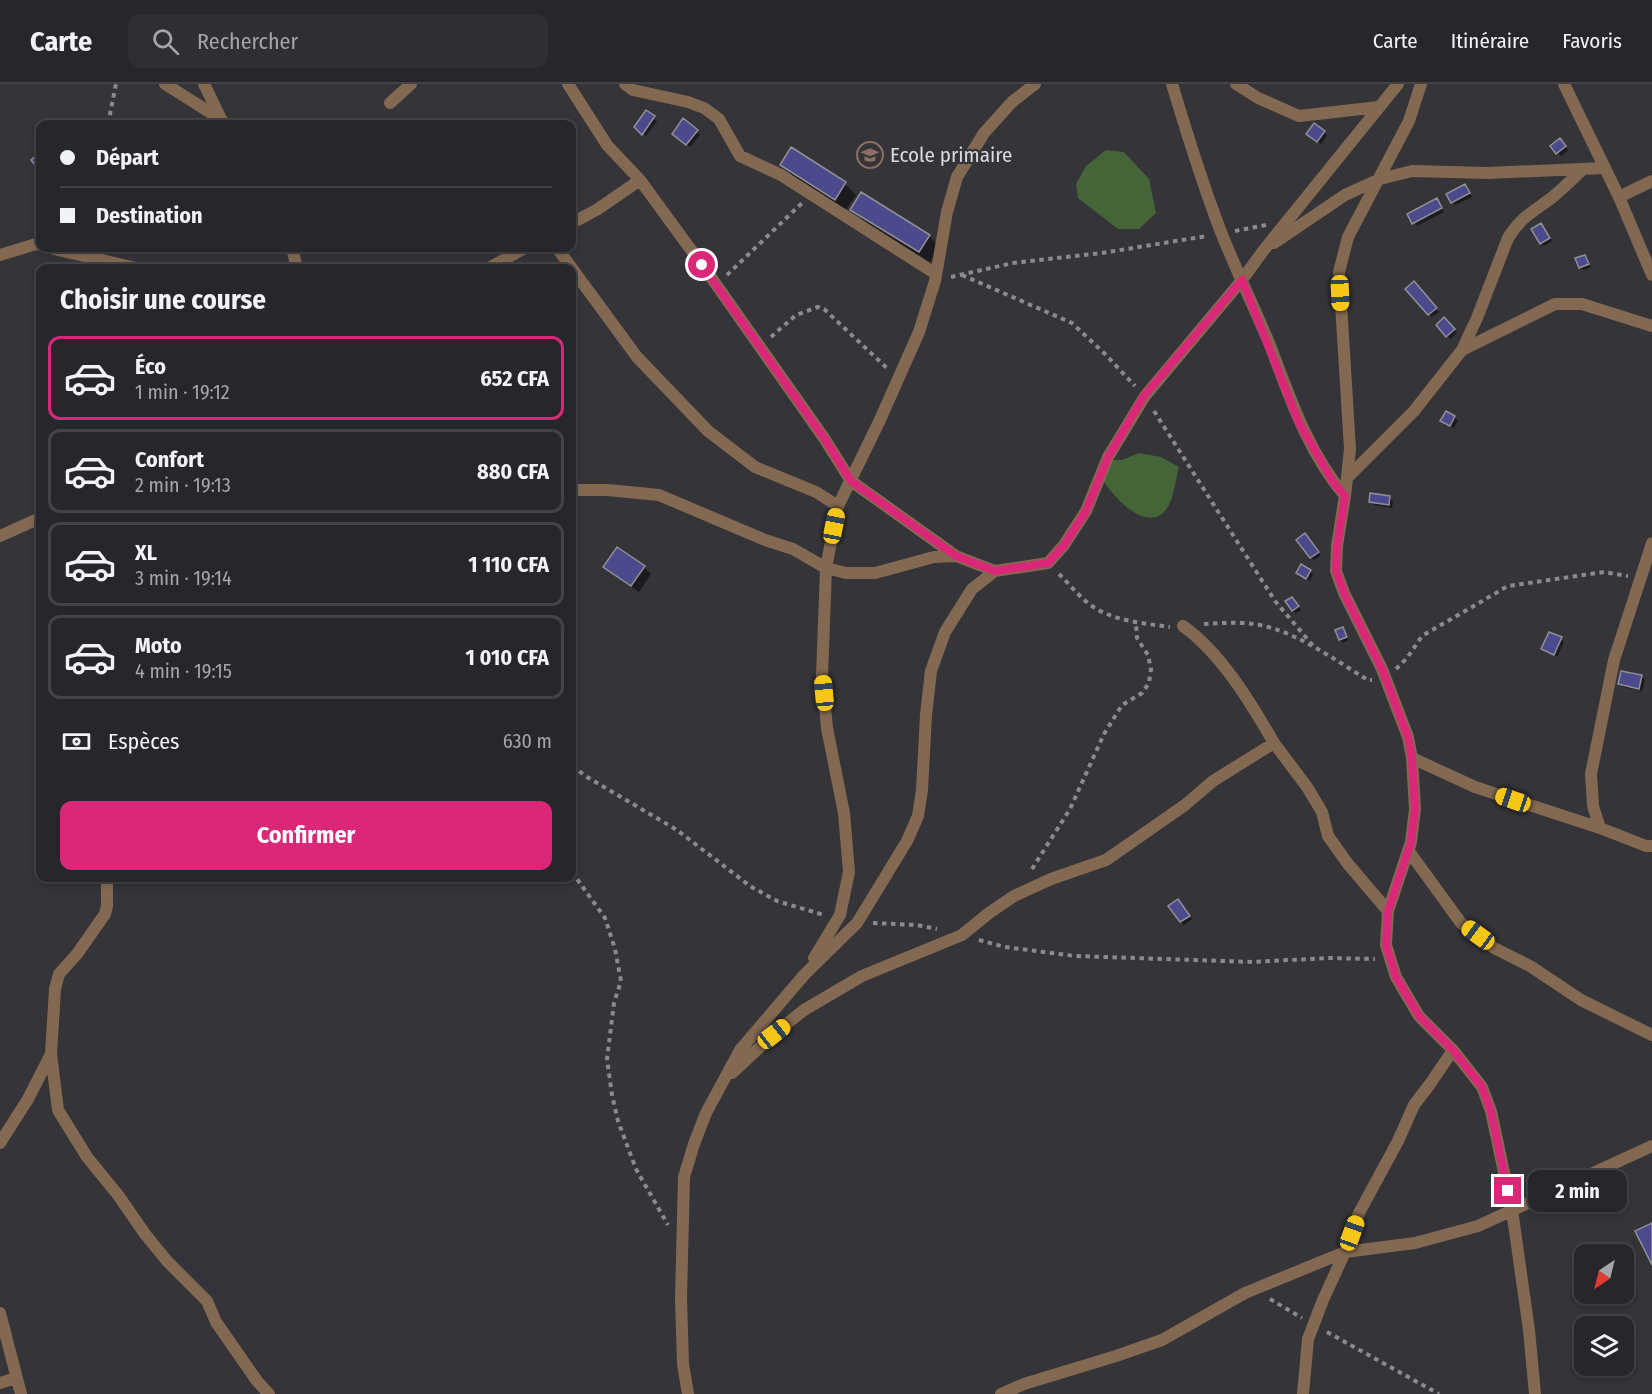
<!DOCTYPE html>
<html lang="fr">
<head>
<meta charset="utf-8">
<style>
	:root { --surface:#27272b; --page:#2f2f33; --text:#f1f3f6; --muted:#a4a5a9; --line:#434447; --accent:#db2777 }
	body { margin:0; font-family:"Fira Sans Condensed",sans-serif; background:var(--page); color:var(--text); height:100vh; display:flex; flex-direction:column; font-size:22px; white-space:nowrap }
	* { box-sizing:border-box; margin:0 }
	p { font-size:20px; color:var(--muted) }
	.icon { flex:none; width:33px; height:33px; fill:none; stroke:currentColor; stroke-width:2; stroke-linecap:round; stroke-linejoin:round }
	.map { position:relative; flex:1; overflow:hidden }
	.sheet { position:absolute; left:36px; top:180px; width:540px; height:618px; display:flex; flex-direction:column; background:var(--surface); border-radius:12px; box-shadow:0 3px 9px #0003,0 0 0 2px var(--line) }
	.sheet>* { flex:none }
	.top-card { position:absolute; left:36px; top:36px; width:540px; height:132px; border-radius:12px; box-shadow:0 3px 9px #0003,0 0 0 2px var(--line); display:grid; align-content:center; height:132px; padding:0 24px; background:var(--surface) }
	.needle { width:39px; rotate:215deg }
	.buttons { position:absolute; left:1574px; top:1160px; display:grid; gap:12px }
	.buttons a { display:grid; place-items:center; width:60px; height:60px; border-radius:12px; background:var(--surface); box-shadow:0 3px 9px #0003,0 0 0 2px var(--line); font-size:30px }
	.end { position:absolute; width:27px; height:27px; margin:-14px; border:8px solid #db2777; background:#fff; box-shadow:0 0 0 3px #fff }
	.from { border-radius:50% }
	.bubble { position:absolute; height:42px; border-radius:12px; background:var(--surface); box-shadow:0 3px 9px #0003,0 0 0 2px var(--line); font-size:20px; font-weight:700; line-height:42px; text-align:center }
	.car { position:absolute; width:18px; height:36px; margin:-18px -9px; border-radius:8px; box-shadow:0 0 4px 2px #0007; background:linear-gradient(#f5c518 24%,#345 0 40%,#f5c518 0 76%,#345 0 86%,#f5c518 0) }
	.top-card b { display:flex; align-items:center; gap:21px; height:57px; font-size:22px }
	.top-card b+b { border-top:2px solid var(--line) }
	.top-card i { width:15px; height:15px; background:var(--text) }
	ul { padding:0; list-style:none }
	li { display:flex; align-items:center; gap:18px; height:84px; margin:0 12px 9px; padding:0 12px; border:3px solid var(--line); border-radius:12px }
	li div { flex:1 }
	li b { display:block; font-size:22px }
	li em { font-style:normal; font-weight:700 }
	li.current { border-color:var(--accent) }
	li>.icon { width:54px; height:54px; stroke-width:1.5 }
	h2 { padding:0 24px; font-size:27px; line-height:72px }
	.pay { display:flex; align-items:center; gap:15px; height:66px; padding:0 24px; font-size:22px }
	.pay p { margin-inline-start:auto }
	.primary-button { display:flex; gap:12px; margin-top:auto; padding:12px 24px }
	.primary-button a { flex:1; height:69px; border-radius:12px; background:var(--accent); color:#fff; font-size:24px; font-weight:700; line-height:69px; text-align:center }
	header { display:flex; align-items:center; gap:36px; box-sizing:border-box; height:84px; padding:0 30px; background:var(--surface); border-bottom:2px solid var(--line) }
	header strong { font-size:28px }
	nav { display:flex; gap:33px; margin-inline-start:auto; font-size:21px }
	.search { width:420px; height:54px; background:var(--page); display:flex; align-items:center; gap:15px; box-sizing:border-box; padding:0 21px; border-radius:12px; color:var(--muted); font-size:22px }
	.map>svg:first-child { display:block }
	.green { fill:#456538 }
	.shadow { fill:#0007 }
	.building { fill:#4c498c; stroke:#909197; stroke-width:1.5 }
	.lines { fill:none; stroke-linecap:round; stroke-linejoin:round }
	.path { stroke:#8b8b8f; stroke-width:4; stroke-dasharray:4.5 4.5; stroke-linecap:butt }
	.minor { stroke:#846952; stroke-width:12 }
	.tertiary { stroke:#846952; stroke-width:12 }
	.route { stroke:#db2777; stroke-width:8 }
	.labels { text-anchor:middle; dominant-baseline:central; stroke-width:4.5; stroke-linejoin:round; paint-order:stroke }
	.poi-label { font-size:21px; fill:#dadadd; stroke:#343439; text-anchor:start }
</style>
</head>
<body>
<header>
<strong>Carte</strong>
<div class="search"><svg class="icon" aria-label="search" viewBox="0 0 24 24"><circle cx="10" cy="10" r="6"/><path d="M15 15l6 6"/></svg>Rechercher</div>
<nav><a>Carte</a><a>Itinéraire</a><a>Favoris</a></nav>
</header>
<div class="map">
<svg width="1652" height="1310" viewBox="0 0 1652 1310">
	<rect width="100%" height="100%" fill="#343439"/>
	<!-- green -->
	<path class="green" d="M 1106,66 L 1124,68 L 1149,95 L 1156,129 L 1139,145 L 1118,145 L 1078,114 L 1076,100 L 1086,82 Z
		M 1139,369 L 1161,373 L 1179,383 C 1175,397 1174,418 1164,428 C 1144,448 1112,411 1102,395 L 1112,376 L 1122,376 Z"/>
	<!-- shadow -->
	<path class="shadow" d="M 647,28 L 657,37 L 646,52 L 636,43 Z
		M 684,36 L 700,51 L 690,63 L 674,49 Z
		M 1324,48 L 1327,51 L 1321,60 L 1311,53 Z
		M 1563,59 L 1568,66 L 1561,72 L 1552,62 Z
		M 792,65 L 845,100 L 856,111 L 846,126 L 793,92 L 782,81 Z
		M 1465,102 L 1472,113 L 1455,121 L 1452,118 Z
		M 1437,116 L 1444,128 L 1417,142 L 1409,130 Z
		M 852,125 L 929,152 L 940,163 L 930,178 L 863,136 Z
		M 1544,144 L 1552,157 L 1544,162 L 1541,159 Z
		M 1590,181 L 1591,183 L 1583,186 L 1581,184 Z
		M 1414,200 L 1439,228 L 1432,233 L 1407,205 Z
		M 1444,235 L 1457,249 L 1450,255 L 1438,241 Z
		M 1446,329 L 1458,336 L 1454,344 L 1445,340 Z
		M 1390,414 L 1393,417 L 1392,424 L 1374,421 L 1370,417 Z
		M 1308,454 L 1321,471 L 1314,476 L 1311,473 Z
		M 1302,482 L 1313,490 L 1310,497 L 1301,492 Z
		M 605,483 L 644,483 L 651,490 L 639,508 L 613,490 Z
		M 1295,518 L 1301,526 L 1296,529 L 1293,526 Z
		M 1343,545 L 1349,556 L 1343,559 L 1340,555 Z
		M 1561,555 L 1564,558 L 1557,573 L 1543,565 Z
		M 1642,593 L 1645,596 L 1642,607 L 1623,603 L 1619,599 Z
		M 1181,820 L 1192,835 L 1184,841 L 1171,823 Z"/>
	<!-- building -->
	<path class="building" d="M 646,26 L 655,32 L 642,51 L 634,43 Z
		M 683,34 L 698,46 L 686,61 L 672,50 Z
		M 1314,39 L 1325,47 L 1317,58 L 1306,50 Z
		M 1560,54 L 1566,62 L 1556,70 L 1550,62 Z
		M 791,63 L 846,98 L 835,116 L 780,81 Z
		M 40,68 L 40,87 L 31,76 Z
		M 1465,100 L 1470,109 L 1451,119 L 1446,110 Z
		M 861,108 L 930,151 L 919,168 L 850,126 Z
		M 1437,114 L 1442,124 L 1412,140 L 1407,130 Z
		M 1541,139 L 1550,154 L 1540,160 L 1531,145 Z
		M 1585,171 L 1589,180 L 1579,184 L 1575,174 Z
		M 1414,197 L 1437,224 L 1428,231 L 1405,205 Z
		M 1444,233 L 1455,245 L 1446,253 L 1436,241 Z
		M 1446,327 L 1455,332 L 1450,342 L 1440,337 Z
		M 1370,409 L 1390,412 L 1389,421 L 1369,418 Z
		M 1305,449 L 1319,468 L 1310,474 L 1296,456 Z
		M 617,463 L 645,482 L 631,502 L 603,483 Z
		M 1301,480 L 1311,486 L 1306,495 L 1296,489 Z
		M 1292,513 L 1299,522 L 1292,527 L 1285,517 Z
		M 1343,543 L 1347,553 L 1339,556 L 1335,546 Z
		M 1549,548 L 1562,553 L 1554,571 L 1541,565 Z
		M 1621,587 L 1642,591 L 1639,605 L 1618,600 Z
		M 1178,815 L 1190,832 L 1180,838 L 1168,822 Z
		M 1652,1139 L 1652,1181 L 1635,1147 Z"/>
	<g class="lines">
		<!-- path -->
		<path class="path" d="M 108,40 L 116,0
			M 1235,147 L 1266,141
			M 727,191 L 802,119
			M 962,191 L 1072,239 L 1105,270 L 1135,302
			M 951,193 L 1013,179 L 1102,169 L 1207,152
			M 771,253 L 796,231 L 818,223 L 824,225 L 888,285
			M 1154,327 L 1275,517 L 1315,564
			M 1059,490 C 1069,500 1078,511 1089,520 C 1112,537 1142,539 1170,543
			M 1204,540 C 1221,539 1238,538 1255,540 C 1296,547 1333,575 1368,596 L 1372,596
			M 1396,585 L 1407,574 L 1422,552 L 1508,502 L 1604,488 L 1628,492
			M 572,682 L 587,693 L 677,746 L 750,802 L 777,817 L 824,831
			M 1032,785 L 1070,725 L 1104,650 L 1122,621 L 1142,609 L 1149,599 L 1151,585 L 1148,571 L 1137,554 L 1136,539
			M 572,788 L 605,834 L 615,865 L 621,897 L 614,919 L 607,975 L 612,1011 L 618,1037 L 636,1085 L 668,1141
			M 873,839 L 917,841 L 937,845
			M 979,856 L 1005,863 L 1075,872 L 1253,878 L 1327,874 L 1375,875
			M 1270,1215 L 1302,1234
			M 1327,1248 L 1439,1310"/>
		<!-- minor -->
		<path class="minor" d="M 165,0 L 222,36
			M 204,0 L 221,35
			M 568,0 L 607,61 L 640,96 L 713,196 L 824,354 L 851,397 L 956,472
			M 625,0 L 633,6 L 688,18 L 704,24 L 719,35 L 740,72 L 781,91 L 936,190
			M 1172,0 C 1187,50 1202,99 1221,148 C 1236,186 1254,223 1270,261 C 1290,314 1308,368 1345,412
			M 1236,0 L 1258,14 L 1299,32 L 1379,23
			M 1421,0 L 1409,37 L 1348,153 L 1339,188 L 1350,365 L 1345,412 L 1337,462 L 1336,487 L 1344,509 L 1382,585 L 1408,653 L 1412,674 L 1415,725 L 1411,758 L 1388,827 L 1386,861 L 1396,893 L 1419,932 L 1453,966 L 1482,1003 L 1491,1027 L 1512,1126 L 1529,1246 L 1535,1310
			M 390,19 L 411,0
			M 1619,113 L 1652,97
			M 572,139 L 598,125 L 640,96
			M 1274,159 L 1345,111 L 1380,95 L 1412,87 L 1488,89 L 1604,84
			M 50,164 L 136,184
			M 292,164 L 297,184
			M 557,164 L 637,273 L 708,347 L 755,383 L 816,408 L 838,422
			M 0,171 L 36,160 L 40,161
			M 489,184 L 525,164
			M 1462,266 L 1555,220 L 1582,220 L 1652,242
			M 1347,394 L 1414,327 L 1462,266 L 1477,234 L 1508,154 C 1519,136 1529,130 1546,118 C 1559,109 1570,97 1582,86
			M 572,406 L 608,406 L 659,411 L 765,456 L 793,465 L 826,484 L 846,489 L 875,489 L 934,473 L 956,472 L 995,487
			M 0,452 L 40,434
			M 1274,659 L 1307,703 L 1322,728 L 1328,752 L 1348,780 L 1388,827
			M 1412,674 L 1475,703 L 1600,744 L 1646,762 L 1652,762
			M 1600,744 L 1593,722 L 1591,690 L 1614,576 L 1652,459
			M 1408,766 L 1461,839 L 1494,864 L 1530,882 L 1581,916 L 1652,951
			M 814,874 L 840,831 L 849,788 L 844,729 L 827,644 L 822,592 L 826,484 L 838,422 L 879,338 L 919,248 L 935,197 L 947,128 L 957,93 L 984,49 L 1012,18 L 1035,0
			M 51,970 L 58,1026 L 87,1073 L 118,1111 L 145,1150 L 167,1177 L 207,1217 L 216,1238 L 257,1297 L 269,1310
			M 732,989 L 774,950 L 804,926 L 862,892 L 962,851 L 989,829 L 1014,812 L 1051,795 L 1106,776 L 1185,721 L 1213,697 L 1274,659 C 1251,619 1221,569 1183,542
			M 0,1059 L 28,1015 L 51,970 L 55,905 L 59,890 L 77,870 L 105,830 L 107,822 L 107,794
			M 0,1229 L 21,1310
			M 0,1299 L 16,1294
			M 688,1310 L 683,1280 L 681,1214 L 684,1093 L 694,1060 L 706,1029 L 740,966 L 805,890 L 857,839 L 907,757 L 918,732 L 922,706 L 926,631 L 931,587 L 945,548 L 972,505 L 995,487 L 1048,479 L 1064,461 L 1086,427 L 1108,373 L 1145,312 L 1242,196 L 1263,167 L 1398,0
			M 1001,1310 L 1024,1300 L 1116,1272 L 1162,1256 L 1245,1209 L 1345,1168 L 1415,1159 L 1478,1142 L 1652,1062
			M 1303,1310 L 1308,1255 L 1323,1216 L 1345,1168 L 1359,1129 L 1398,1057 L 1414,1021 L 1430,1000 L 1453,966"/>
		<!-- tertiary -->
		<path class="tertiary" d="M 1564,0 L 1619,113 L 1652,191"/>
	</g>
	<g class="lines">
		<!-- route -->
		<path class="route" d="M 702,181 L 824,354 L 851,397 L 956,472 L 995,487 L 1048,479 L 1064,461 L 1086,427 L 1108,373 L 1144,312 L 1242,196 L 1299,339 L 1333,398 L 1345,412 L 1337,462 L 1336,487 L 1344,509 L 1382,585 L 1408,653 L 1412,674 L 1415,725 L 1411,758 L 1388,827 L 1386,861 L 1396,893 L 1419,932 L 1453,966 L 1482,1003 L 1491,1028 L 1508,1107"/>
	</g>
	<!-- icons -->
	<defs>
		<symbol id="school-ring" viewBox="-11 -11 22 22"><circle r="9.5" fill="#343439" stroke="#8d6e63" stroke-width="1.5"/><path d="M0-5L7-2L0 1L-7-2ZM-4 1L0 2.5L4 1V4Q0 6-4 4Z" fill="#8d6e63"/></symbol>
	</defs>
	<g fill-rule="evenodd">
		<use href="#school-ring" x="855" y="56" width="30" height="30"/>
	</g>
	<g class="labels">
		<!-- poi labels -->
		<g class="poi-label">
			<text x="890" y="71">Ecole primaire</text>
		</g>
	</g>
</svg>
<div class="buttons">
<a><svg class="needle" viewBox="-14 -14 28 28"><path d="M0-13l5 13h-10z" fill="#e53935"/><path d="M0 13l5-13h-10z" fill="#a4a5a9"/></svg></a>
<a><svg class="icon" aria-label="layers" viewBox="0 0 24 24"><path d="M12 4l9 5-9 5-9-5zM3 14l9 5 9-5"/></svg></a>
</div>
<i class="end from" style="left:702px;top:181px"></i>
<i class="end" style="left:1508px;top:1107px"></i>
<div class="bubble" style="left:1528px;top:1086px;width:99px">2 min</div>
<i class="car" style="left:1340px;top:209px;rotate:178deg"></i>
<i class="car" style="left:834px;top:442px;rotate:11deg"></i>
<i class="car" style="left:824px;top:609px;rotate:355deg"></i>
<i class="car" style="left:1513px;top:716px;rotate:289deg"></i>
<i class="car" style="left:1478px;top:851px;rotate:306deg"></i>
<i class="car" style="left:774px;top:950px;rotate:52deg"></i>
<i class="car" style="left:1352px;top:1149px;rotate:20deg"></i>
<div class="top-card">
<b><i class="from"></i>Départ</b>
<b><i></i>Destination</b>
</div>
<section class="sheet">
<h2>Choisir une course</h2>
<ul>
<li class="current"><svg class="icon" aria-label="car" viewBox="0 0 24 24"><path d="M5 17H2v-5l4-1 3-4h7l3 4 3 1v5h-3M9 17h6M6 11h13"/><circle cx="7" cy="17" r="2"/><circle cx="17" cy="17" r="2"/></svg><div><b>Éco</b><p>1 min · 19:12</p></div><em>652 CFA</em></li>
<li><svg class="icon" aria-label="car" viewBox="0 0 24 24"><path d="M5 17H2v-5l4-1 3-4h7l3 4 3 1v5h-3M9 17h6M6 11h13"/><circle cx="7" cy="17" r="2"/><circle cx="17" cy="17" r="2"/></svg><div><b>Confort</b><p>2 min · 19:13</p></div><em>880 CFA</em></li>
<li><svg class="icon" aria-label="car" viewBox="0 0 24 24"><path d="M5 17H2v-5l4-1 3-4h7l3 4 3 1v5h-3M9 17h6M6 11h13"/><circle cx="7" cy="17" r="2"/><circle cx="17" cy="17" r="2"/></svg><div><b>XL</b><p>3 min · 19:14</p></div><em>1 110 CFA</em></li>
<li><svg class="icon" aria-label="car" viewBox="0 0 24 24"><path d="M5 17H2v-5l4-1 3-4h7l3 4 3 1v5h-3M9 17h6M6 11h13"/><circle cx="7" cy="17" r="2"/><circle cx="17" cy="17" r="2"/></svg><div><b>Moto</b><p>4 min · 19:15</p></div><em>1 010 CFA</em></li>
</ul>
<div class="pay"><svg class="icon" aria-label="cash" viewBox="0 0 24 24"><path d="M3 7h18v10H3z"/><circle cx="12" cy="12" r="2"/></svg>Espèces<p>630 m</p></div>
<div class="primary-button"><a>Confirmer</a></div>
</section>
</div>
</body>
</html>
